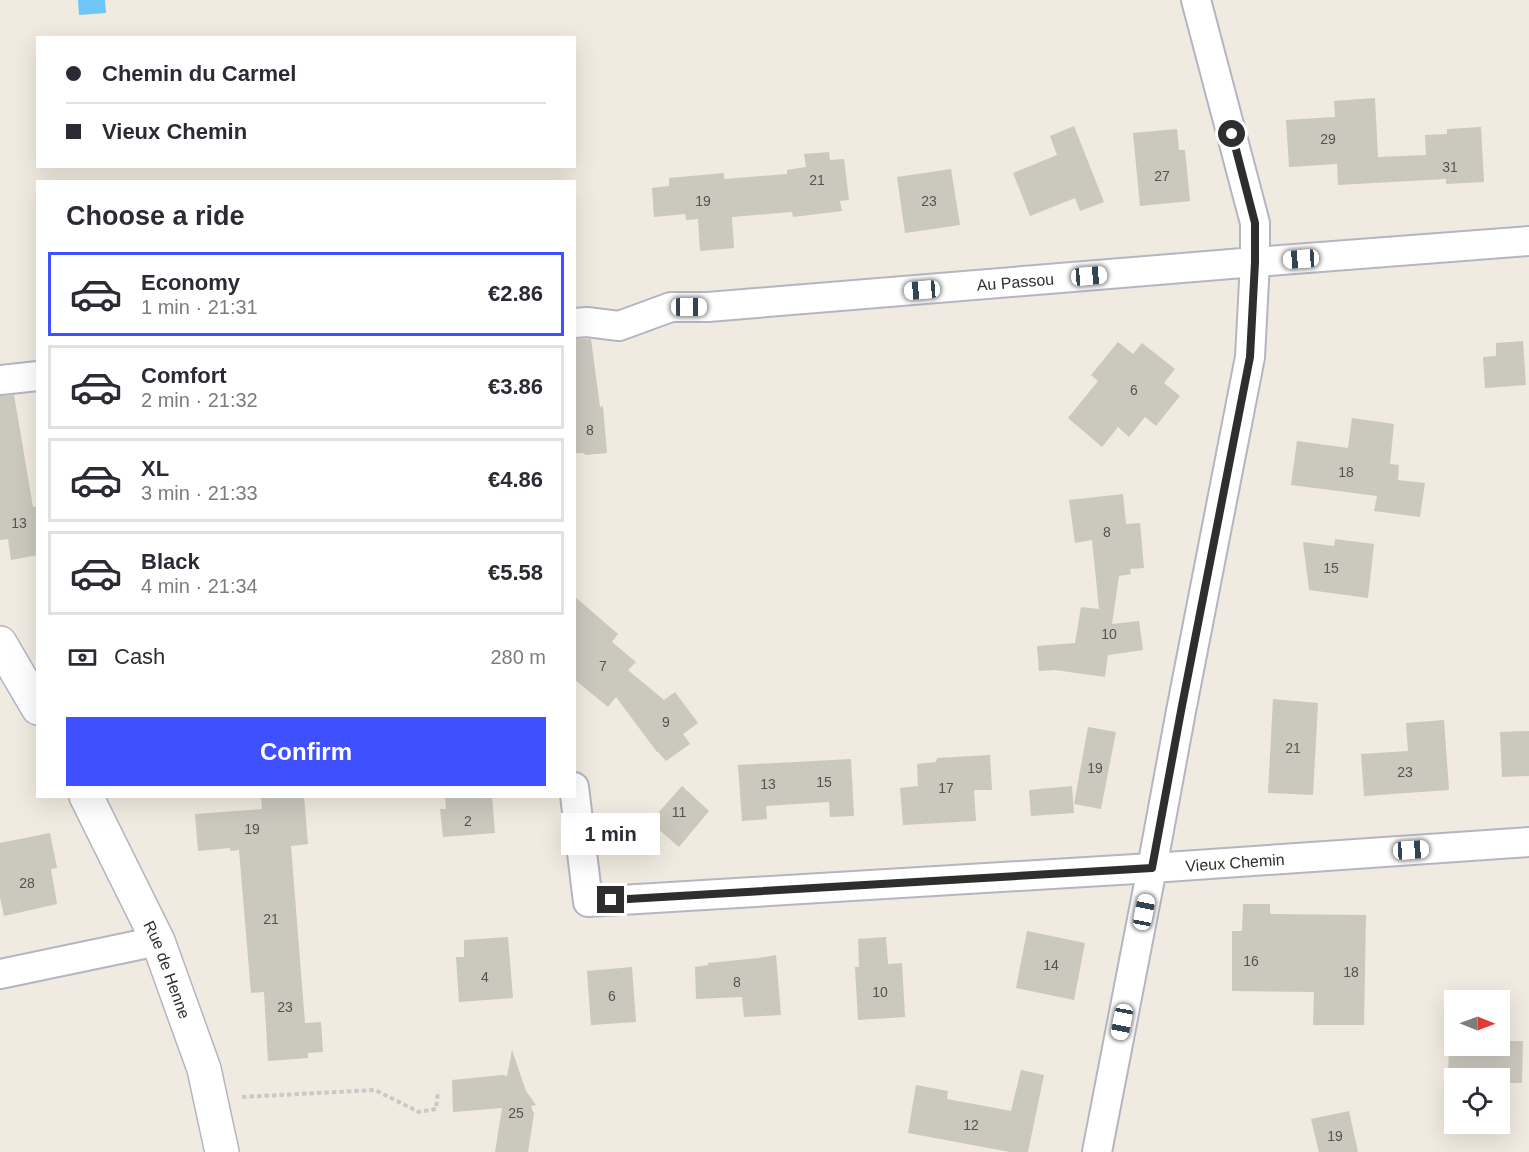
<!DOCTYPE html>
<html lang="en">
<head>
<meta charset="utf-8">
<style>
	:root { --surface:#fff; --page:#f2f2f3; --text:#2b2b33; --muted:#7c7c81; --line:#e1e1e2; --accent:#3e50ff }
	body { margin:0; font-family:Arial,sans-serif; background:var(--page); color:var(--text); height:100vh; display:flex; flex-direction:column; font-size:22px; white-space:nowrap }
	* { box-sizing:border-box; margin:0 }
	p { font-size:20px; color:var(--muted) }
	.icon { flex:none; width:33px; height:33px; fill:none; stroke:currentColor; stroke-width:2; stroke-linecap:round; stroke-linejoin:round }
	.map { position:relative; flex:1; overflow:hidden }
	.drawer { position:absolute; left:36px; top:180px; width:540px; height:618px; display:flex; flex-direction:column; background:var(--surface); border-radius:0px; box-shadow:0 6px 24px #0002 }
	.drawer>* { flex:none }
	.hud { position:absolute; left:36px; top:36px; width:540px; height:132px; border-radius:0px; box-shadow:0 6px 24px #0002; display:grid; align-content:center; height:132px; padding:0 30px; background:var(--surface) }
	.needle { width:39px; rotate:91deg }
	.buttons { position:absolute; left:1444px; top:990px; display:grid; gap:12px }
	.buttons a { display:grid; place-items:center; width:66px; height:66px; border-radius:0px; background:var(--surface); box-shadow:0 6px 24px #0002; font-size:30px }
	.end { position:absolute; width:27px; height:27px; margin:-14px; border:8px solid #2e2e2e; background:#fff; box-shadow:0 0 0 3px #fff }
	.from { border-radius:50% }
	.bubble { position:absolute; height:42px; border-radius:0px; background:var(--surface); box-shadow:0 6px 24px #0002; font-size:20px; font-weight:600; line-height:42px; text-align:center }
	.car { position:absolute; width:18px; height:36px; margin:-18px -9px; border-radius:8px; box-shadow:0 0 4px 2px #0007; background:linear-gradient(#fff 24%,#345 0 40%,#fff 0 76%,#345 0 86%,#fff 0) }
	.hud b { display:flex; align-items:center; gap:21px; height:57px; font-size:22px }
	.hud b+b { border-top:2px solid var(--line) }
	.hud i { width:15px; height:15px; background:var(--text) }
	ul { padding:0; list-style:none }
	li { display:flex; align-items:center; gap:18px; height:84px; margin:0 12px 9px; padding:0 18px; border:3px solid var(--line); border-radius:0px }
	li div { flex:1 }
	li b { display:block; font-size:22px }
	li em { font-style:normal; font-weight:600 }
	li.current { border-color:var(--accent) }
	li>.icon { width:54px; height:54px; stroke-width:1.5 }
	h2 { padding:0 30px; font-size:27px; line-height:72px }
	.pay { display:flex; align-items:center; gap:15px; height:66px; padding:0 30px; font-size:22px }
	.pay p { margin-inline-start:auto }
	.button { display:flex; gap:12px; margin-top:auto; padding:12px 30px }
	.button a { flex:1; height:69px; border-radius:0px; background:var(--accent); color:#fff; font-size:24px; font-weight:600; line-height:69px; text-align:center }
	.map>svg:first-child { display:block }
	.water { fill:#6ec6f7 }
	.building { fill:#cbc8be }
	.lines { fill:none; stroke-linecap:round; stroke-linejoin:round }
	.street-casing { stroke:#b4b5c2; stroke-width:32 }
	.secondary-casing { stroke:#b4b5c2; stroke-width:36 }
	.path { stroke:#c9c9c9; stroke-width:4; stroke-dasharray:4.5 3; stroke-linecap:butt }
	.street { stroke:#fff; stroke-width:28 }
	.secondary { stroke:#fff; stroke-width:33 }
	.route { stroke:#2e2e2e; stroke-width:8 }
	.labels { text-anchor:middle; dominant-baseline:central; stroke-width:4.5; stroke-linejoin:round; paint-order:stroke }
	.number-label { font-size:14px; fill:#555452 }
	.street-label { font-size:16px; fill:#2e2e2e; stroke:#fff }
</style>
</head>
<body>
<div class="map">
<svg width="1529" height="1152" viewBox="0 0 1529 1152">
	<rect width="100%" height="100%" fill="#f0eae0"/>
	<!-- water -->
	<path class="water" d="M 78,0 L 105,0 L 106,13 L 79,15 Z"/>
	<!-- building -->
	<path class="building" d="M 1375,98 L 1378,157 L 1426,155 L 1425,135 L 1447,134 L 1447,129 L 1481,127 L 1484,182 L 1446,184 L 1446,179 L 1338,185 L 1337,164 L 1289,167 L 1286,120 L 1335,117 L 1334,101 Z
		M 1074,126 L 1104,202 L 1080,211 L 1075,198 L 1030,216 L 1013,173 L 1057,155 L 1050,136 Z
		M 1177,129 L 1179,150 L 1185,150 L 1190,201 L 1140,206 L 1133,133 Z
		M 829,152 L 830,160 L 844,159 L 849,200 L 840,201 L 842,211 L 793,217 L 792,212 L 732,217 L 734,248 L 700,251 L 698,219 L 686,220 L 685,214 L 654,217 L 652,188 L 669,186 L 669,178 L 724,173 L 724,179 L 787,174 L 787,170 L 806,167 L 804,154 Z
		M 951,169 L 960,225 L 905,233 L 897,177 Z
		M 574,339 L 591,339 L 600,407 L 603,406 L 607,453 L 585,455 L 584,453 L 574,453 Z
		M 1523,341 L 1526,385 L 1485,388 L 1483,357 L 1496,356 L 1496,343 Z
		M 1118,342 L 1133,354 L 1142,343 L 1175,369 L 1164,383 L 1180,396 L 1156,426 L 1145,417 L 1129,437 L 1118,427 L 1102,447 L 1068,418 L 1098,381 L 1091,375 Z
		M 14,395 L 33,507 L 38,506 L 38,555 L 11,560 L 8,539 L 0,540 L 0,396 Z
		M 1352,418 L 1394,424 L 1390,464 L 1399,465 L 1398,480 L 1425,483 L 1420,517 L 1374,511 L 1377,496 L 1291,485 L 1297,441 L 1348,448 Z
		M 1123,494 L 1126,524 L 1140,523 L 1144,568 L 1130,569 L 1131,574 L 1119,576 L 1112,624 L 1139,621 L 1143,650 L 1108,655 L 1105,677 L 1055,670 L 1039,671 L 1037,646 L 1075,643 L 1081,607 L 1099,609 L 1092,540 L 1075,543 L 1069,500 Z
		M 1335,539 L 1374,544 L 1368,598 L 1309,590 L 1303,542 L 1334,546 Z
		M 574,596 L 618,634 L 612,642 L 636,662 L 628,670 L 664,700 L 675,692 L 698,723 L 683,734 L 690,744 L 666,761 L 658,752 L 657,752 L 616,697 L 608,707 L 574,679 Z
		M 1273,699 L 1318,703 L 1313,795 L 1268,793 Z
		M 1444,720 L 1449,790 L 1364,796 L 1361,754 L 1408,751 L 1406,723 Z
		M 1088,727 L 1116,732 L 1101,809 L 1074,804 Z
		M 1529,731 L 1529,776 L 1502,777 L 1500,732 Z
		M 990,755 L 992,790 L 974,790 L 976,821 L 903,825 L 900,788 L 918,786 L 917,764 L 936,762 L 937,758 Z
		M 851,759 L 854,816 L 830,817 L 829,802 L 797,804 L 766,806 L 767,819 L 742,821 L 738,765 Z
		M 682,786 L 709,811 L 679,847 L 650,822 Z
		M 1072,786 L 1074,813 L 1031,816 L 1029,790 Z
		M 261,796 L 304,796 L 308,844 L 291,846 L 305,1023 L 321,1022 L 323,1052 L 308,1053 L 308,1058 L 268,1061 L 264,992 L 251,993 L 239,850 L 230,851 L 230,848 L 198,851 L 195,814 L 262,809 Z
		M 445,796 L 492,796 L 495,833 L 443,837 L 440,809 L 446,809 Z
		M 50,833 L 57,868 L 51,869 L 57,904 L 4,916 L 0,897 L 0,843 Z
		M 1243,904 L 1270,904 L 1270,914 L 1366,915 L 1364,1025 L 1313,1025 L 1314,992 L 1232,991 L 1232,931 L 1242,931 Z
		M 1027,931 L 1085,943 L 1074,1000 L 1016,988 Z
		M 508,937 L 513,998 L 459,1002 L 456,957 L 464,957 L 464,940 Z
		M 886,937 L 888,964 L 902,963 L 905,1017 L 858,1020 L 855,967 L 859,967 L 858,939 Z
		M 776,955 L 781,1015 L 744,1017 L 742,997 L 696,999 L 695,967 L 708,965 L 708,963 L 759,958 Z
		M 632,967 L 636,1022 L 591,1025 L 587,971 Z
		M 1449,1040 L 1455,1040 L 1455,1046 L 1500,1046 L 1500,1041 L 1523,1041 L 1522,1083 L 1500,1083 L 1500,1078 L 1455,1078 L 1455,1082 L 1448,1082 Z
		M 512,1050 L 526,1091 L 536,1105 L 531,1106 L 534,1114 L 528,1152 L 495,1152 L 502,1108 L 453,1112 L 452,1080 L 502,1075 L 507,1076 Z
		M 1021,1070 L 1044,1075 L 1028,1152 L 1010,1152 L 908,1133 L 916,1085 L 948,1091 L 947,1099 L 1011,1111 Z
		M 1349,1111 L 1358,1152 L 1319,1152 L 1311,1119 Z"/>
	<g class="lines">
		<defs>
			<g id="street">
				<path id="s1" d="M 574,323 L 587,322 L 619,326 L 671,307 L 708,307 L 1255,262 L 1529,241"/>
				<path d="M 0,380 L 38,376"/>
				<path id="s2" d="M 574,787 L 588,902 L 1152,868 L 1529,842"/>
				<path d="M 0,974 L 158,941"/>
				<path d="M 1097,1152 L 1152,868 L 1181,711 L 1250,357 L 1255,262 L 1255,223 L 1196,0"/>
			</g>
			<g id="secondary">
				<path d="M 0,643 L 38,708"/>
				<path id="s3" d="M 86,796 L 158,941 L 204,1069 L 222,1152"/>
			</g>
		</defs>
		<!-- street casing -->
		<use href="#street" class="street-casing"/>
		<!-- secondary casing -->
		<use href="#secondary" class="secondary-casing"/>
		<!-- path -->
		<path class="path" d="M 242,1097 L 375,1090 L 419,1112 L 436,1109 L 438,1091"/>
		<!-- street -->
		<use href="#street" class="street"/>
		<!-- secondary -->
		<use href="#secondary" class="secondary"/>
	</g>
	<g class="lines">
		<!-- route -->
		<path class="route" d="M 611,900 L 1152,868 L 1181,711 L 1250,357 L 1255,262 L 1255,223 L 1232,134"/>
	</g>
	<g class="labels">
		<!-- number labels -->
		<g class="number-label">
			<text x="1328" y="139">29</text>
			<text x="1450" y="167">31</text>
			<text x="1162" y="176">27</text>
			<text x="817" y="180">21</text>
			<text x="703" y="201">19</text>
			<text x="929" y="201">23</text>
			<text x="1134" y="390">6</text>
			<text x="590" y="430">8</text>
			<text x="1346" y="472">18</text>
			<text x="19" y="523">13</text>
			<text x="1107" y="532">8</text>
			<text x="1331" y="568">15</text>
			<text x="1109" y="634">10</text>
			<text x="603" y="666">7</text>
			<text x="666" y="722">9</text>
			<text x="1293" y="748">21</text>
			<text x="1095" y="768">19</text>
			<text x="1405" y="772">23</text>
			<text x="824" y="782">15</text>
			<text x="768" y="784">13</text>
			<text x="946" y="788">17</text>
			<text x="679" y="812">11</text>
			<text x="468" y="821">2</text>
			<text x="252" y="829">19</text>
			<text x="27" y="883">28</text>
			<text x="271" y="919">21</text>
			<text x="1251" y="961">16</text>
			<text x="1051" y="965">14</text>
			<text x="1351" y="972">18</text>
			<text x="485" y="977">4</text>
			<text x="737" y="982">8</text>
			<text x="880" y="992">10</text>
			<text x="612" y="996">6</text>
			<text x="285" y="1007">23</text>
			<text x="516" y="1113">25</text>
			<text x="971" y="1125">12</text>
			<text x="1335" y="1136">19</text>
		</g>
		<!-- street labels -->
		<g class="street-label">
			<text stroke="none"><textPath href="#s1" startOffset="446">Au Passou</textPath></text>
			<text stroke="none"><textPath href="#s2" startOffset="764">Vieux Chemin</textPath></text>
			<text stroke="none"><textPath href="#s3" startOffset="192">Rue de Henne</textPath></text>
		</g>
	</g>
</svg>
<div class="buttons">
<a><svg class="needle" viewBox="-14 -14 28 28"><path d="M0-13l5 13h-10z" fill="#e53935"/><path d="M0 13l5-13h-10z" fill="#7c7c81"/></svg></a>
<a><svg class="icon" aria-label="locate" viewBox="0 0 24 24"><circle cx="12" cy="12" r="6"/><path d="M12 2v4M12 18v4M2 12h4M18 12h4"/></svg></a>
</div>
<i class="end from" style="left:1232px;top:134px"></i>
<i class="end" style="left:611px;top:900px"></i>
<div class="bubble" style="left:561px;top:813px;width:99px">1 min</div>
<i class="car" style="left:1301px;top:259px;rotate:266deg"></i>
<i class="car" style="left:1089px;top:276px;rotate:85deg"></i>
<i class="car" style="left:922px;top:290px;rotate:265deg"></i>
<i class="car" style="left:689px;top:307px;rotate:90deg"></i>
<i class="car" style="left:1411px;top:850px;rotate:86deg"></i>
<i class="car" style="left:1144px;top:912px;rotate:11deg"></i>
<i class="car" style="left:1122px;top:1022px;rotate:191deg"></i>
<div class="hud">
<b><i class="from"></i>Chemin du Carmel</b>
<b><i></i>Vieux Chemin</b>
</div>
<section class="drawer">
<h2>Choose a ride</h2>
<ul>
<li class="current"><svg class="icon" aria-label="car" viewBox="0 0 24 24"><path d="M5 17H2v-5l4-1 3-4h7l3 4 3 1v5h-3M9 17h6M6 11h13"/><circle cx="7" cy="17" r="2"/><circle cx="17" cy="17" r="2"/></svg><div><b>Economy</b><p>1 min · 21:31</p></div><em>€2.86</em></li>
<li><svg class="icon" aria-label="car" viewBox="0 0 24 24"><path d="M5 17H2v-5l4-1 3-4h7l3 4 3 1v5h-3M9 17h6M6 11h13"/><circle cx="7" cy="17" r="2"/><circle cx="17" cy="17" r="2"/></svg><div><b>Comfort</b><p>2 min · 21:32</p></div><em>€3.86</em></li>
<li><svg class="icon" aria-label="car" viewBox="0 0 24 24"><path d="M5 17H2v-5l4-1 3-4h7l3 4 3 1v5h-3M9 17h6M6 11h13"/><circle cx="7" cy="17" r="2"/><circle cx="17" cy="17" r="2"/></svg><div><b>XL</b><p>3 min · 21:33</p></div><em>€4.86</em></li>
<li><svg class="icon" aria-label="car" viewBox="0 0 24 24"><path d="M5 17H2v-5l4-1 3-4h7l3 4 3 1v5h-3M9 17h6M6 11h13"/><circle cx="7" cy="17" r="2"/><circle cx="17" cy="17" r="2"/></svg><div><b>Black</b><p>4 min · 21:34</p></div><em>€5.58</em></li>
</ul>
<div class="pay"><svg class="icon" aria-label="cash" viewBox="0 0 24 24"><path d="M3 7h18v10H3z"/><circle cx="12" cy="12" r="2"/></svg>Cash<p>280 m</p></div>
<div class="button"><a>Confirm</a></div>
</section>
</div>
</body>
</html>
